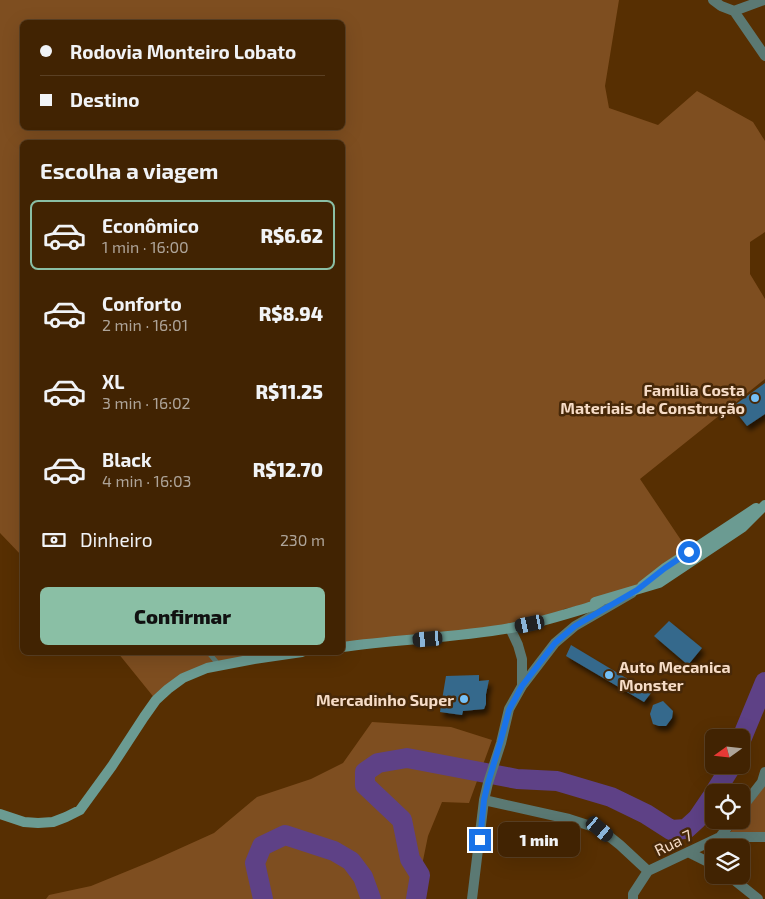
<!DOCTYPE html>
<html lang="pt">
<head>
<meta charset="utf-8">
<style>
	:root { --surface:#412302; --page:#4c2f11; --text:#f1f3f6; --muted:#aea499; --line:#5a4024; --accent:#8abfa5 }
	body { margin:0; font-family:"Exo 2",sans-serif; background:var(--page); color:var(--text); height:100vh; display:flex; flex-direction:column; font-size:19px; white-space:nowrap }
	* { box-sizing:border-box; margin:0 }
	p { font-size:16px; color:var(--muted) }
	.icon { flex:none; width:28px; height:28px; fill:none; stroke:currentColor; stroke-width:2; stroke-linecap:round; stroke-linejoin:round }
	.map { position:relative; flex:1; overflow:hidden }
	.sheet { position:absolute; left:20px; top:140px; width:325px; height:515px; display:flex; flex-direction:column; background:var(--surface); border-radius:8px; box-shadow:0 5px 20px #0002,0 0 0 1px var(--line) }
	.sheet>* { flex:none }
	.top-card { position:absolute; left:20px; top:20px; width:325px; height:110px; border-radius:8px; box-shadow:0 5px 20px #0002,0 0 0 1px var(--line); display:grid; align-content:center; height:110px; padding:0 20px; background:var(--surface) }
	.needle { width:32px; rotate:255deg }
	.fabs { position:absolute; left:705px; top:729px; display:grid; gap:10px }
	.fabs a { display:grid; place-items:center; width:45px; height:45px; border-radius:8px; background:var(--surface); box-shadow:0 5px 20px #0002,0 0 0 1px var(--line); font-size:25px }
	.end { position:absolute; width:22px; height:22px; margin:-11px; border:6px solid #1a73e8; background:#fff; box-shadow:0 0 0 2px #fff }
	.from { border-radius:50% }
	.bubble { position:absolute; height:35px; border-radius:8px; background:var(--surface); box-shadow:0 5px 20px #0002,0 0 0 1px var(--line); font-size:16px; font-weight:800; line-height:35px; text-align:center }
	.car { position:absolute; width:15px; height:30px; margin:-15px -8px; border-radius:6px; box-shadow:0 0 4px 1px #0007; background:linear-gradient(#222 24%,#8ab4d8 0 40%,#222 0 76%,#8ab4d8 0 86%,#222 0) }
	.top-card b { display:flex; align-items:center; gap:18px; height:48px; font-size:19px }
	.top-card b+b { border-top:1px solid var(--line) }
	.top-card i { width:12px; height:12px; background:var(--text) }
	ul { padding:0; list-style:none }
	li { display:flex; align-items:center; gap:15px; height:70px; margin:0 10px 8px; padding:0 10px; border:2px solid transparent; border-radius:8px }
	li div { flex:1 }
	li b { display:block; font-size:19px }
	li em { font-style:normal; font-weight:800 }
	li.active { border-color:var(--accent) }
	li>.icon { width:45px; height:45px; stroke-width:1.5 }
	h2 { padding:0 20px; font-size:22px; line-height:60px }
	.pay { display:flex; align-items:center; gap:12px; height:55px; padding:0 20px; font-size:19px }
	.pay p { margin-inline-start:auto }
	.primary-button { display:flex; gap:10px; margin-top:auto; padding:10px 20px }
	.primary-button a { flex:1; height:58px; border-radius:8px; background:var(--accent); color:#111; font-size:20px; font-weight:800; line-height:58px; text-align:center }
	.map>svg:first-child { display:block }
	.green { fill:#7e4e20; fill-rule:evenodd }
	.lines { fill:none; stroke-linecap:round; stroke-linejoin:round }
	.river { stroke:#5e4186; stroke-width:20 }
	.building { fill:#36698c; filter:url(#shadow) }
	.lane { stroke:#5b7973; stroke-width:5 }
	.street { stroke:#5b7973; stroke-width:10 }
	.secondary { stroke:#6b9b92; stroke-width:10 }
	.route { stroke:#1a73e8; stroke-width:6 }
	.poi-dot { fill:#75c0f6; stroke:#472808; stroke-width:2 }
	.labels { text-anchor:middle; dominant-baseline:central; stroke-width:5; stroke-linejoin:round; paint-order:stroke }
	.poi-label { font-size:16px; font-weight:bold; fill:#f6dcc7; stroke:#472808; text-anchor:end }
	.street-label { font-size:16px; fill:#f6dcc7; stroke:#472808 }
</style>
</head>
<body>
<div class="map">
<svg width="765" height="899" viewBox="0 0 765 899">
	<defs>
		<filter id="shadow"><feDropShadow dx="3" dy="5" stdDeviation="2.5" flood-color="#0009"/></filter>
	</defs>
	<rect width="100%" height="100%" fill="#572f02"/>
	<!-- green -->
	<path class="green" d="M 0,0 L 619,0 L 605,86 L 609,108 L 658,125 L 697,91 L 753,122 L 765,141 L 765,232 L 750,242 L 750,274 L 765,299 L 765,379 L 640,479 L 689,552 L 637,590 L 601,601 L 564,609 L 549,619 L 343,647 L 342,142 L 22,142 L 22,556 L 0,533 ZM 22,22 L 342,22 L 342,128 L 22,128 Z
		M 118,653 L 302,653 L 207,668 L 181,674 L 156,700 Z
		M 372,722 L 451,727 L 492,740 L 469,803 L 442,802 L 428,836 L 420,875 L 418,894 L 415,899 L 46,899 L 49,895 L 91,886 L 152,861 L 214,833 L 257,797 L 311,779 L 343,763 Z
		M 765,785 L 765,837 L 727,837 L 739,820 L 741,820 L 741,817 Z"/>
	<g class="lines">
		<!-- river -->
		<path class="river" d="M 741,740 L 765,682
			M 715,792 L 732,765
			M 263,899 L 255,863 L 262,846 L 285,835 L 334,851 L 351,861 L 363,877 L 371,899
			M 416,899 L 420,875 L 410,859 L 402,820 L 365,785 L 365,772 L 378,763 L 407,758 L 517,779 L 557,781 L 611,797 L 646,814 L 671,830 L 686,829 L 697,819 L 714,794"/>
	</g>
	<!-- building -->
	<path class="building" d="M 765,383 L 765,414 L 747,426 L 732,407 Z
		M 669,621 L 702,648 L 688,665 L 654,636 Z
		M 571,645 L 651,693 L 644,702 L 566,656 Z
		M 479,675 L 479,681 L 489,680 L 486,694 L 486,704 L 484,709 L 463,711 L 462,715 L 440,712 L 446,676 Z
		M 663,701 L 673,711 L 672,718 L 666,726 L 659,726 L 653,724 L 650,714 L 653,705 Z"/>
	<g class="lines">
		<!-- lane -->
		<path class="lane" d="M 208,652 L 219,665"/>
		<!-- street -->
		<path class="street" d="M 713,0 L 721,6 L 734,11 L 765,56
			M 734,11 L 764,0
			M 510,628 L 518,645 L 522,659 L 522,686
			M 484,800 L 569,819 L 600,829 L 620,845 L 648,871
			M 741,809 L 762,782 L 765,772
			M 720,837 L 765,837
			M 688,852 L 714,865
			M 648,871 L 720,837 L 733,820
			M 728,875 L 758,899
			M 472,899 L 484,800 L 488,783 L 501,743 L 509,709 L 522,686 L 555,643 L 575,626 L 632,593
			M 633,899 L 633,894 L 648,871"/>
		<!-- secondary -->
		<path class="secondary" d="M 642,586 L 665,568 L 756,508
			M 595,602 L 659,583 L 743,527 L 765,505
			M 342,647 C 398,639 455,638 511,628 C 539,623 566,614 593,606 L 601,601
			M 0,814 L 24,822 L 38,823 L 53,822 L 66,817 L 80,810 L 112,766 L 144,717 L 156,700 L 168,689 L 183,678 L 207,668 L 254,659 L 302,652"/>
	</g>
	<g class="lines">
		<!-- route -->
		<path class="route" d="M 480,840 L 484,800 L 488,783 L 500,743 L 509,710 L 522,686 L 555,643 L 575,626 L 637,590 L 665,568 L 689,552"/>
	</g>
	<!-- markers -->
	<g class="poi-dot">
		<circle cx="755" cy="398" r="5"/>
		<circle cx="609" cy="675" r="5"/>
		<circle cx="464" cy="699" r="5"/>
	</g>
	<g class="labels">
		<!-- poi labels -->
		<g class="poi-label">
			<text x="745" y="389">Familia Costa<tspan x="745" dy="18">Materiais de Construção</tspan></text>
			<text x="619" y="666" text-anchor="start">Auto Mecanica<tspan x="619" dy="18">Monster</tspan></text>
			<text x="454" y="699">Mercadinho Super</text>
		</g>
		<!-- street labels -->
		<g class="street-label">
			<text transform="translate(673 842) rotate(-26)">Rua 7</text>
		</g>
	</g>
</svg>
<div class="fabs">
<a><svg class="needle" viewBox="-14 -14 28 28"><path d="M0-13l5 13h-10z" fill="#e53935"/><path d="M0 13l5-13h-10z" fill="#aea499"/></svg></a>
<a><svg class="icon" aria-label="locate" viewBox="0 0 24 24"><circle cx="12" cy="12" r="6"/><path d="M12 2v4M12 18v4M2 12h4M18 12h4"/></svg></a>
<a><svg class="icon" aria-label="layers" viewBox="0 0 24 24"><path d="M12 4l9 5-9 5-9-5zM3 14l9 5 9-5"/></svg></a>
</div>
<i class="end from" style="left:689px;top:552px"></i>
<i class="end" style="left:480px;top:840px"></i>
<div class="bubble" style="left:498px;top:822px;width:82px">1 min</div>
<i class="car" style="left:530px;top:624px;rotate:258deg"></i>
<i class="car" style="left:428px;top:639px;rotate:265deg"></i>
<i class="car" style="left:600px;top:829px;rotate:130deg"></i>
<div class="top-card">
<b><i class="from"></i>Rodovia Monteiro Lobato</b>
<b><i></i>Destino</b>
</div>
<section class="sheet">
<h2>Escolha a viagem</h2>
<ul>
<li class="active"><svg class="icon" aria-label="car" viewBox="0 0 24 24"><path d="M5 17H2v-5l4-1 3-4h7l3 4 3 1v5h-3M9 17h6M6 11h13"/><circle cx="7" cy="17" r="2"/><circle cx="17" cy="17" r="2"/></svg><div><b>Econômico</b><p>1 min · 16:00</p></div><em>R$6.62</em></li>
<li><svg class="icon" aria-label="car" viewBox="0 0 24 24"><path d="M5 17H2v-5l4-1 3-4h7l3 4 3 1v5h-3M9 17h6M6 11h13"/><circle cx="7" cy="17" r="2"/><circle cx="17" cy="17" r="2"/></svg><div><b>Conforto</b><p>2 min · 16:01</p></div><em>R$8.94</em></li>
<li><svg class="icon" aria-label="car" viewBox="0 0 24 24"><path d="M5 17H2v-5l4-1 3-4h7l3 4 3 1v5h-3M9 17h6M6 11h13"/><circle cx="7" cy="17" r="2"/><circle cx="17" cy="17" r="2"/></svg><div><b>XL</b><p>3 min · 16:02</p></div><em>R$11.25</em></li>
<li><svg class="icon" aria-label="car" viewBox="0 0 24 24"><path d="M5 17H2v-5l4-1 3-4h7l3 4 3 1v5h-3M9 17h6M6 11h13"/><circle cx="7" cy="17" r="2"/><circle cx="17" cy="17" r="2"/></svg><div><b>Black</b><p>4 min · 16:03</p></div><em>R$12.70</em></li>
</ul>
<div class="pay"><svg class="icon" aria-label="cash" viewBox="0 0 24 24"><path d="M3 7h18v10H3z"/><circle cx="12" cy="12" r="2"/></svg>Dinheiro<p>230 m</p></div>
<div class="primary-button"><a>Confirmar</a></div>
</section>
</div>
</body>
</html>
